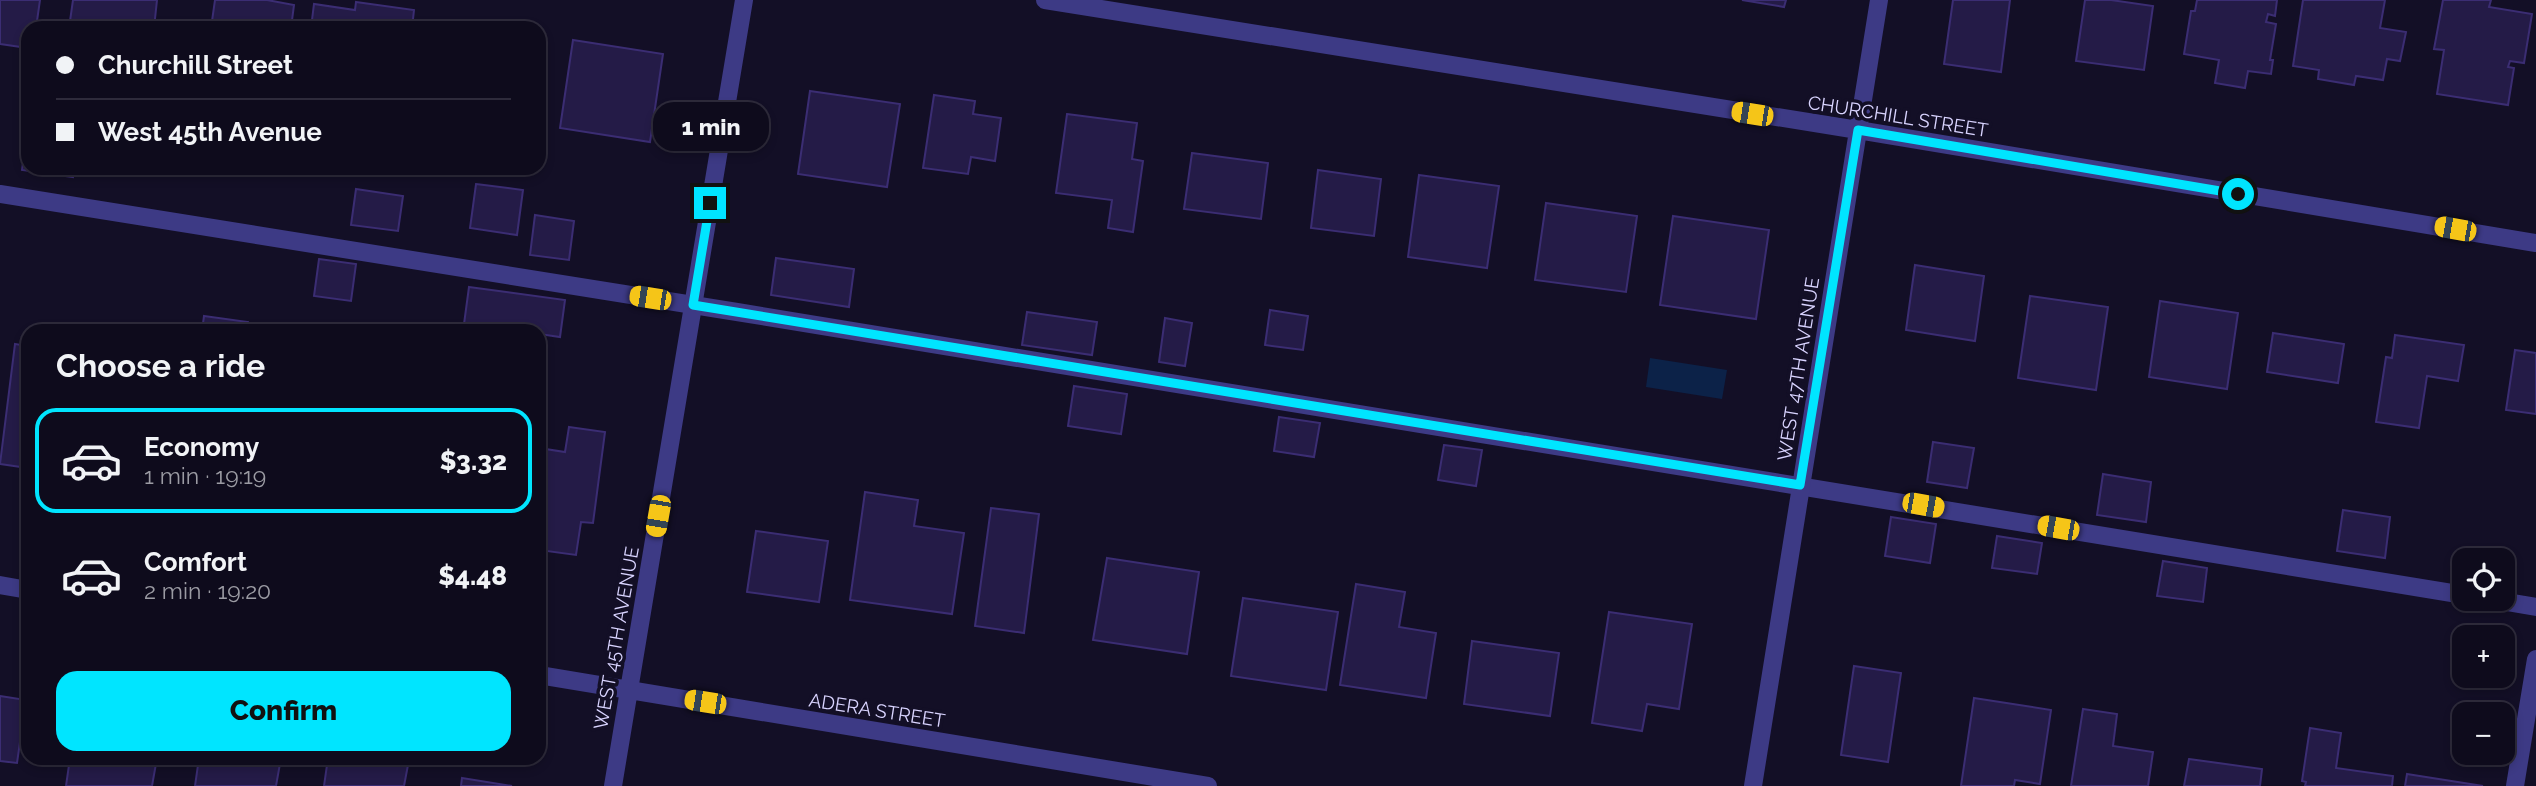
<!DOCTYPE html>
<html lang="en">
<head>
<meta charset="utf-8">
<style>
	:root { --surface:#0e0b1c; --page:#171425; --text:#f1f3f6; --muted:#9b9ba3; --line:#2e2b3b; --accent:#00e5ff }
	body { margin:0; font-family:Raleway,sans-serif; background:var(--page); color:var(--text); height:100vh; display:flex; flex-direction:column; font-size:26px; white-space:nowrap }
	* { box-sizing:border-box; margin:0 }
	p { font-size:23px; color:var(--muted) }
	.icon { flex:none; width:38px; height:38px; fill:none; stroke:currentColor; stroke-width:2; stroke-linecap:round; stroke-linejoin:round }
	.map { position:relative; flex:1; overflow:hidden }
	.side { position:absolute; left:21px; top:324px; width:525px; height:441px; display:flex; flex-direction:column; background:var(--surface); border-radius:21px; box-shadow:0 4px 10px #0003,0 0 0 2px var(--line) }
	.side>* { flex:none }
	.top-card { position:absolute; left:21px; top:21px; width:525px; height:154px; border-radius:21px; box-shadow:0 4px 10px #0003,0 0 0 2px var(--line); display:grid; align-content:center; height:154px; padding:0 35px; background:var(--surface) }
	.tools { position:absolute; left:2452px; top:548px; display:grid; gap:14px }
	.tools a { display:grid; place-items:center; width:63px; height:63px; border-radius:14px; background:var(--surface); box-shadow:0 4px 10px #0003,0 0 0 2px var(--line); font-size:35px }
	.end { position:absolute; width:32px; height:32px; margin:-16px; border:9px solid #00e5ff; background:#111; box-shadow:0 0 0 4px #111 }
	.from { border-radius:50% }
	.bubble { position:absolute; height:49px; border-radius:21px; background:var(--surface); box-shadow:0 4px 10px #0003,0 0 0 2px var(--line); font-size:23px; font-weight:800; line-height:49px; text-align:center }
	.car { position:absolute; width:21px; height:42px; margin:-21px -10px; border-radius:9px; box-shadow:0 0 5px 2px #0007; background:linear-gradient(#f5c518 24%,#345 0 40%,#f5c518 0 76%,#345 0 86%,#f5c518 0) }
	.top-card b { display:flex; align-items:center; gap:24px; height:66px; font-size:26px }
	.top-card b+b { border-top:2px solid var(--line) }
	.top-card i { width:18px; height:18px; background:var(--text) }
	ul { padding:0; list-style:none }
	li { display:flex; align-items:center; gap:21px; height:105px; margin:0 14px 10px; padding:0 21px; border:4px solid transparent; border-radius:21px }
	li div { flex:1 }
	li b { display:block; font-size:26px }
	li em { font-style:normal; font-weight:800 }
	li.selected { border-color:var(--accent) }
	li>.icon { width:63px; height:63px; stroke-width:1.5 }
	h2 { padding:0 35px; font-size:32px; line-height:84px }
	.action { display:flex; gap:14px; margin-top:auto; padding:14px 35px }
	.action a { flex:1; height:80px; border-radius:21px; background:var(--accent); color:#111; font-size:28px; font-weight:800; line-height:80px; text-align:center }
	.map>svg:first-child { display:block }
	.water { fill:#0c2248 }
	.building { fill:#241b47; stroke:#3b2d73; stroke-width:2 }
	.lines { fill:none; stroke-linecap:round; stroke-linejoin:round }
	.lane { stroke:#3d3a85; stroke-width:18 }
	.street { stroke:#3d3a85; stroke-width:18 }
	.route { stroke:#00e5ff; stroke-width:9 }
	.labels { text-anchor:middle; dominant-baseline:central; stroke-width:7; stroke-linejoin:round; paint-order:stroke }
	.street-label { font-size:19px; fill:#d9d4ff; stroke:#130f26 }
</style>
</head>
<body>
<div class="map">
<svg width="2536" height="786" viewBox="0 0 2536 786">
	<rect width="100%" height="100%" fill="#130f26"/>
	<!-- water -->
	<path class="water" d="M 1650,358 L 1727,370 L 1722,399 L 1646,387 Z"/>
	<!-- building -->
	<path class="building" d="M 0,0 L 40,0 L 36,28 L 28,28 L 28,48 L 0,44 Z
		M 73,0 L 157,0 L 154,28 L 69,28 Z
		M 215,0 L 267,0 L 294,5 L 291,28 L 211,28 Z
		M 1742,0 L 1786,0 L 1784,7 Z
		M 1953,0 L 2010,0 L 2001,72 L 1944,64 Z
		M 2085,0 L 2111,0 L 2153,6 L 2144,70 L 2076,61 Z
		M 2197,0 L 2277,0 L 2275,16 L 2268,14 L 2266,22 L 2276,24 L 2270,60 L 2273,60 L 2271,74 L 2248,71 L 2245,88 L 2215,83 L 2219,60 L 2184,54 L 2191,11 L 2195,11 Z
		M 2303,0 L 2385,0 L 2380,28 L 2406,32 L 2400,61 L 2387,59 L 2383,80 L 2356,76 L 2354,85 L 2318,79 L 2319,70 L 2293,66 Z
		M 2443,0 L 2491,0 L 2489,7 L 2532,14 L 2524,63 L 2510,61 L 2508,67 L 2514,68 L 2508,105 L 2437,94 L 2444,50 L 2434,49 Z
		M 356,2 L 414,10 L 412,28 L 311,28 L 314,4 L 355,10 Z
		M 458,23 L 494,28 L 458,28 Z
		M 573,40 L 663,54 L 650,142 L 560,128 Z
		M 810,91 L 900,104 L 887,187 L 798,174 Z
		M 934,95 L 975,101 L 973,114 L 1001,118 L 995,161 L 971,157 L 968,174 L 923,168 Z
		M 1067,114 L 1137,123 L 1132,159 L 1143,161 L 1133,232 L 1108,228 L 1112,200 L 1056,193 Z
		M 27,134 L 28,168 L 74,168 L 73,177 L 22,170 Z
		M 1192,153 L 1268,163 L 1261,219 L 1184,209 Z
		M 1318,170 L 1381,179 L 1374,236 L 1311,228 Z
		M 1419,175 L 1499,186 L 1487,268 L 1408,257 Z
		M 476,184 L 523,190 L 517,235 L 470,228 Z
		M 356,189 L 403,196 L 398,231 L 351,225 Z
		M 1546,203 L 1637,216 L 1626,292 L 1535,280 Z
		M 535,215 L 574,221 L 569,260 L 530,255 Z
		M 1673,216 L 1769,230 L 1756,319 L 1660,305 Z
		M 776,258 L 854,269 L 849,307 L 771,295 Z
		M 319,259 L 356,264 L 351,301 L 314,296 Z
		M 1915,265 L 1984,276 L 1975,341 L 1906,330 Z
		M 469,287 L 565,300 L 560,337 L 539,334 L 539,331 L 513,331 L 464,324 Z
		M 2030,296 L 2108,307 L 2096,390 L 2018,378 Z
		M 2160,301 L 2238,313 L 2227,389 L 2149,377 Z
		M 1270,310 L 1308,316 L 1303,350 L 1265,345 Z
		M 1027,312 L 1097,322 L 1092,355 L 1022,345 Z
		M 204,316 L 248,322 L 247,331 L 202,331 Z
		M 1165,318 L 1192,323 L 1185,366 L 1159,362 Z
		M 2273,333 L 2344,344 L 2338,383 L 2267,372 Z
		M 2395,335 L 2464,345 L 2458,381 L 2427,376 L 2419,428 L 2376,422 L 2386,357 L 2392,358 Z
		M 15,344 L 28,346 L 28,468 L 0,464 Z
		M 2515,350 L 2536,353 L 2536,414 L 2506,410 Z
		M 1074,386 L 1127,394 L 1121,434 L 1068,426 Z
		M 1279,417 L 1320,423 L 1314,457 L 1274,451 Z
		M 569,427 L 605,432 L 593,523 L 581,522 L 576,555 L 539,550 L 539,448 L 565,452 Z
		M 1933,442 L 1974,448 L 1967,488 L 1927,482 Z
		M 1444,445 L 1482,450 L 1476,486 L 1438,480 Z
		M 2103,474 L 2151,482 L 2146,522 L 2097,515 Z
		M 865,492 L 918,500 L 914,526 L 964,533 L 952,614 L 850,600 Z
		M 991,508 L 1039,514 L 1024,633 L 975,626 Z
		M 2343,510 L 2390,517 L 2385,558 L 2337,551 Z
		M 1891,517 L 1936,524 L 1930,563 L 1885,556 Z
		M 756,531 L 828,541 L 819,602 L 747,592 Z
		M 1997,536 L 2042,543 L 2037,574 L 1992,568 Z
		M 1107,558 L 1199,572 L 1187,654 L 1093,640 Z
		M 2163,561 L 2207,568 L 2203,602 L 2157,596 Z
		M 1356,584 L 1405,592 L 1399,627 L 1436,633 L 1426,698 L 1340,685 Z
		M 1243,598 L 1338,612 L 1326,690 L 1231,676 Z
		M 1609,612 L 1692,624 L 1679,709 L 1647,704 L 1642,731 L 1592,723 Z
		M 1472,641 L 1559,653 L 1550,716 L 1464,704 Z
		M 1854,666 L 1901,673 L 1888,762 L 1841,755 Z
		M 0,696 L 26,700 L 17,763 L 0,761 Z
		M 1974,698 L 2051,710 L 2040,784 L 2015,780 L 2014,786 L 1961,786 Z
		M 2083,709 L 2117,714 L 2113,746 L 2153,752 L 2148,786 L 2071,786 Z
		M 2310,728 L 2341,733 L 2336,768 L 2393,776 L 2392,786 L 2305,786 L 2306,782 L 2302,781 Z
		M 70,758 L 157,758 L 152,786 L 66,786 Z
		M 199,758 L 281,758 L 276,786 L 195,786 Z
		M 328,758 L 366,758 L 408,765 L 404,786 L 324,786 Z
		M 2189,759 L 2262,769 L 2260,786 L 2184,786 Z
		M 2407,774 L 2483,786 L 2405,786 Z
		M 462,778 L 512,786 L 461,786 Z"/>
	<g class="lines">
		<!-- lane -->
		<path class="lane" d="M 0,194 L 737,312 L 2464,595
			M 2483,598 L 2536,607
			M 2515,786 L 2536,659"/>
		<!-- street -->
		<path class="street" d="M 1045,0 L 1858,130 L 2536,243
			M 0,585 L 28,590
			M 539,675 L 1208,786
			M 613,786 L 744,0
			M 1753,786 L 1879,0"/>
	</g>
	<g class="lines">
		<!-- route -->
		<path class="route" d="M 710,203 L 693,305 L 1800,485 L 1858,130 L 2238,194"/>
	</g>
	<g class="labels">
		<!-- street labels -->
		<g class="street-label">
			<text transform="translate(1898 116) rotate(9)">CHURCHILL STREET</text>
			<text transform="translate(1798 369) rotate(-81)">WEST 47TH AVENUE</text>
			<text transform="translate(616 638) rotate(-80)">WEST 45TH AVENUE</text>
			<text transform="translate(877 710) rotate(9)">ADERA STREET</text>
		</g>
	</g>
</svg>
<div class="tools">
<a><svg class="icon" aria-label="locate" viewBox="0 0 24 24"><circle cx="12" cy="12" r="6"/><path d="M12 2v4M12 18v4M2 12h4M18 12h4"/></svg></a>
<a>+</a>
<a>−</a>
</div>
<i class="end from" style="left:2238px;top:194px"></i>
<i class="end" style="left:710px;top:203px"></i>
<div class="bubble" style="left:653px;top:102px;width:116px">1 min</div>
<i class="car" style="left:1752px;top:114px;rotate:279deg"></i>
<i class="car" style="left:2455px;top:229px;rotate:280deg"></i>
<i class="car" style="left:650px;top:298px;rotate:279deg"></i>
<i class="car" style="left:1923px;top:505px;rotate:100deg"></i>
<i class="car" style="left:658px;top:516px;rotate:190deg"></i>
<i class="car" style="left:2058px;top:528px;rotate:280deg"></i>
<i class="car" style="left:705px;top:702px;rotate:279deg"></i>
<div class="top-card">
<b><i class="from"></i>Churchill Street</b>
<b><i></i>West 45th Avenue</b>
</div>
<section class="side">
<h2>Choose a ride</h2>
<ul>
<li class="selected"><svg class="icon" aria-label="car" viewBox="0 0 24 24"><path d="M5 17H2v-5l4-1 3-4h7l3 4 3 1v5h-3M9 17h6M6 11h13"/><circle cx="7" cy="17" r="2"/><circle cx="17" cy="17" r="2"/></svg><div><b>Economy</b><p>1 min · 19:19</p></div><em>$3.32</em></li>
<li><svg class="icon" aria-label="car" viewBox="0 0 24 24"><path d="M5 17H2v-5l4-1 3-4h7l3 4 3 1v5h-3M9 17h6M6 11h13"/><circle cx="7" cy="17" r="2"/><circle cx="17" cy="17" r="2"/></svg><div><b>Comfort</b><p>2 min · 19:20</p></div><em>$4.48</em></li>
</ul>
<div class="action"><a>Confirm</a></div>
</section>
</div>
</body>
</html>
